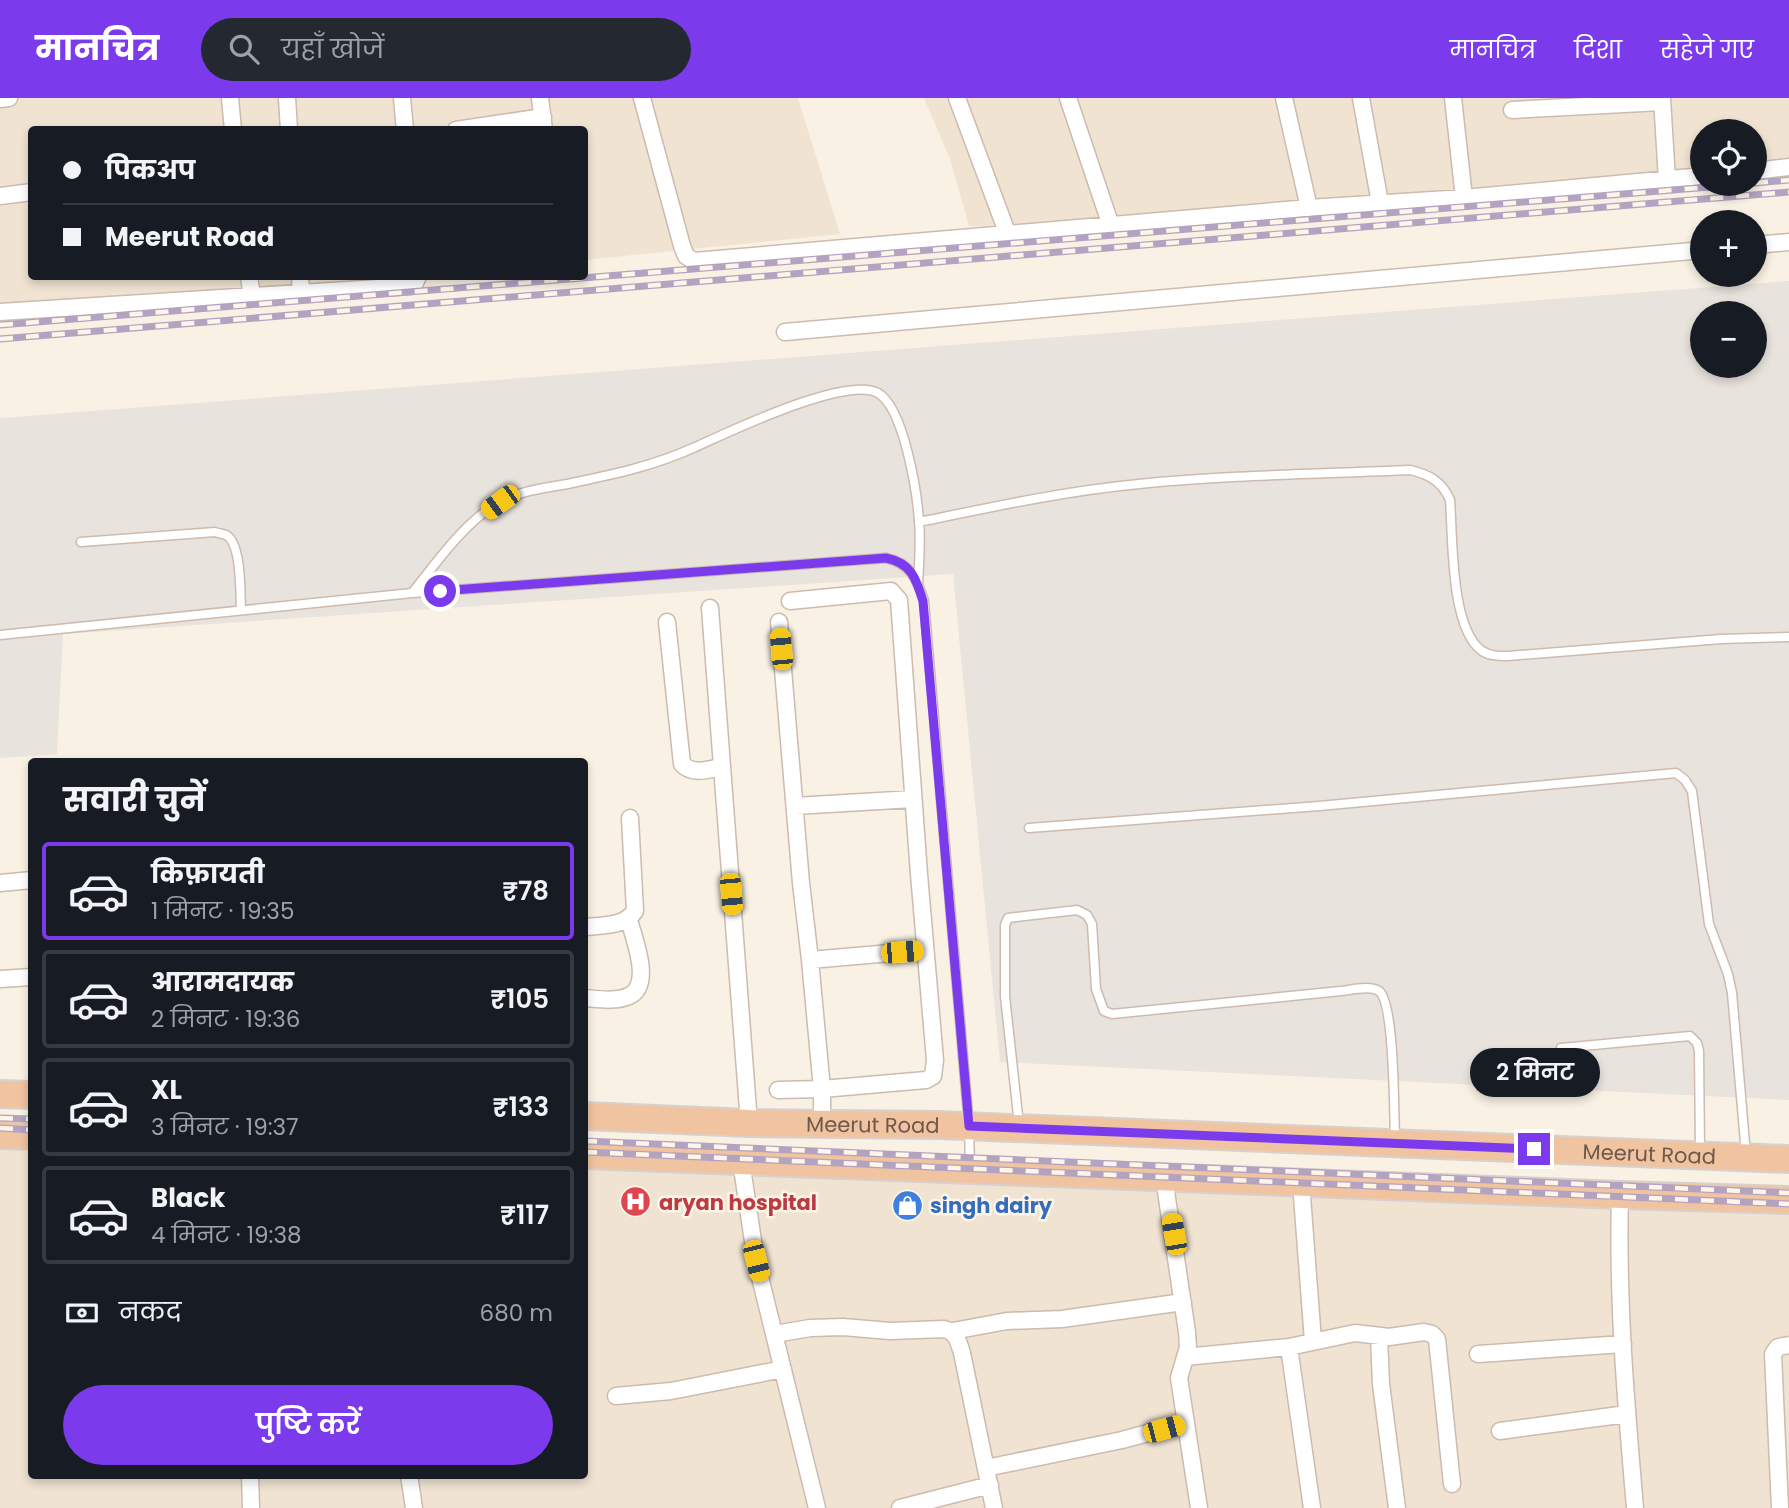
<!DOCTYPE html>
<html lang="hi">
<head>
<meta charset="utf-8">
<style>
	:root { --surface:#171b24; --page:#242831; --text:#f1f3f6; --muted:#9ea1a6; --line:#363941; --accent:#7c3aed }
	body { margin:0; font-family:Poppins,"Noto Sans Devanagari",sans-serif; background:var(--page); color:var(--text); height:100vh; display:flex; flex-direction:column; font-size:26px; white-space:nowrap }
	* { box-sizing:border-box; margin:0 }
	p { font-size:23px; color:var(--muted) }
	.icon { flex:none; width:38px; height:38px; fill:none; stroke:currentColor; stroke-width:2; stroke-linecap:round; stroke-linejoin:round }
	.map { position:relative; flex:1; overflow:hidden }
	.sheet { position:absolute; left:28px; top:660px; width:560px; height:721px; display:flex; flex-direction:column; background:var(--surface); border-radius:7px; box-shadow:0 4px 10px #0003 }
	.sheet>* { flex:none }
	.hud { position:absolute; left:28px; top:28px; width:560px; height:154px; border-radius:7px; box-shadow:0 4px 10px #0003; display:grid; align-content:center; height:154px; padding:0 35px; background:var(--surface) }
	.tools { position:absolute; left:1690px; top:21px; display:grid; gap:14px }
	.tools a { display:grid; place-items:center; width:77px; height:77px; border-radius:50%; background:var(--surface); box-shadow:0 4px 10px #0003; font-size:35px }
	.end { position:absolute; width:32px; height:32px; margin:-16px; border:9px solid #7c3aed; background:#fff; box-shadow:0 0 0 4px #fff }
	.from { border-radius:50% }
	.bubble { position:absolute; height:49px; border-radius:24px; background:var(--surface); box-shadow:0 4px 10px #0003; font-size:23px; font-weight:600; line-height:49px; text-align:center }
	.car { position:absolute; width:21px; height:42px; margin:-21px -10px; border-radius:9px; box-shadow:0 0 5px 2px #0007; background:linear-gradient(#f5c518 24%,#345 0 40%,#f5c518 0 76%,#345 0 86%,#f5c518 0) }
	.hud b { display:flex; align-items:center; gap:24px; height:66px; font-size:26px }
	.hud b+b { border-top:2px solid var(--line) }
	.hud i { width:18px; height:18px; background:var(--text) }
	ul { padding:0; list-style:none }
	li { display:flex; align-items:center; gap:21px; height:98px; margin:0 14px 10px; padding:0 21px; border:4px solid var(--line); border-radius:7px }
	li div { flex:1 }
	li b { display:block; font-size:26px }
	li em { font-style:normal; font-weight:600 }
	li.selected { border-color:var(--accent) }
	li>.icon { width:63px; height:63px; stroke-width:1.5 }
	h2 { padding:0 35px; font-size:32px; line-height:84px }
	.pay { display:flex; align-items:center; gap:18px; height:77px; padding:0 35px; font-size:26px }
	.pay p { margin-inline-start:auto }
	.action { display:flex; gap:14px; margin-top:auto; padding:14px 35px }
	.action a { flex:1; height:80px; border-radius:42px; background:var(--accent); color:#fff; font-size:28px; font-weight:600; line-height:80px; text-align:center }
	header { display:flex; align-items:center; gap:42px; box-sizing:border-box; height:98px; padding:0 35px; background:var(--accent); color:#fff }
	header strong { font-size:33px }
	nav { display:flex; gap:38px; margin-inline-start:auto; font-size:24px }
	.search { width:490px; height:63px; background:var(--page); display:flex; align-items:center; gap:18px; box-sizing:border-box; padding:0 24px; border-radius:38px; color:var(--muted); font-size:26px }
	.map>svg:first-child { display:block }
	.residential { fill:#f0e3d2 }
	.industrial { fill:#e9e3dd; fill-rule:evenodd }
	.lines { fill:none; stroke-linecap:round; stroke-linejoin:round }
	.service-casing { stroke:#ccbbae; stroke-width:11 }
	.minor-casing { stroke:#ccbbae; stroke-width:19 }
	.trunk-casing { stroke:#d7d0cd; stroke-width:30 }
	.service { stroke:#fff; stroke-width:8 }
	.minor { stroke:#fff; stroke-width:16 }
	.trunk { stroke:#f0c4a0; stroke-width:26 }
	.rail-casing { stroke:#b3a3c1; stroke-width:7 }
	.rail { stroke:#fdf5e8; stroke-width:4.5; stroke-dasharray:13; stroke-linecap:butt }
	.route { stroke:#7c3aed; stroke-width:9 }
	.labels { text-anchor:middle; dominant-baseline:central; stroke-width:5; stroke-linejoin:round; paint-order:stroke }
	.street-label { font-size:21px; fill:#6f584c; stroke:#fdf5e8 }
	.health-label { font-size:21px; font-weight:bold; fill:#be3a42; stroke:#fdf5e8; text-anchor:start }
	.shop-label { font-size:21px; font-weight:bold; fill:#366cbe; stroke:#fdf5e8; text-anchor:start }
</style>
</head>
<body>
<header>
<strong>मानचित्र</strong>
<div class="search"><svg class="icon" aria-label="search" viewBox="0 0 24 24"><circle cx="10" cy="10" r="6"/><path d="M15 15l6 6"/></svg>यहाँ खोजें</div>
<nav><a>मानचित्र</a><a>दिशा</a><a>सहेजे गए</a></nav>
</header>
<div class="map">
<svg width="1789" height="1410" viewBox="0 0 1789 1410">
	<rect width="100%" height="100%" fill="#f9f1e3"/>
	<!-- residential -->
	<path class="residential" d="M 0,0 L 798,0 L 840,136 L 585,162 L 584,32 L 32,32 L 32,178 L 428,179 L 0,206 Z
		M 924,0 L 1789,0 L 1789,65 L 1755,67 L 1755,33 L 1703,33 L 1703,71 L 1522,85 L 1071,130 L 969,128 L 950,61 Z
		M 0,1037 L 31,1038 L 32,1377 L 584,1377 L 585,1061 L 1789,1105 L 1789,1410 L 0,1410 Z"/>
	<!-- industrial -->
	<path class="industrial" d="M 1789,183 L 1789,1002 L 1000,964 L 953,476 L 63,536 L 57,656 L 0,660 L 0,320 ZM 1703,215 L 1755,215 L 1755,268 L 1703,268 Z"/>
	<g class="lines">
		<defs>
			<path id="service" d="M 919,424 C 992,409 1065,393 1139,386 C 1229,377 1319,376 1410,372 C 1428,376 1442,383 1450,402 C 1453,440 1450,530 1482,553 C 1490,558 1499,558 1508,558 L 1721,541 L 1789,539
				M 81,444 L 215,434 C 216,435 225,436 226,437 C 242,446 240,495 241,512
				M 412,495 C 437,464 465,423 500,404 C 521,392 548,390 572,385 C 615,376 653,368 693,350 C 727,335 846,277 878,295 C 904,310 917,394 919,423 C 921,443 919,465 918,486
				M 0,537 L 412,495 L 886,460 C 910,465 917,481 924,503 L 969,1028 L 970,1069
				M 1029,730 L 1319,708 L 1676,675 L 1685,682 L 1692,693 L 1709,826 L 1728,876 L 1732,895 L 1746,1056
				M 1561,950 L 1690,938 L 1697,945 L 1699,953 L 1700,1054
				M 1019,1027 L 1005,898 L 1005,827 L 1008,820 L 1077,812 L 1087,817 L 1092,826 L 1096,891 L 1104,913 L 1112,916 L 1341,893 C 1351,892 1370,887 1379,893 C 1395,905 1394,1019 1395,1043"/>
			<path id="minor" d="M 230,0 L 233,32
				M 287,0 L 289,32
				M 402,0 L 405,32
				M 540,0 L 544,32
				M 642,0 L 682,148 L 686,158 L 694,163 L 1309,110 L 1464,100 L 1703,78
				M 957,0 L 1008,137
				M 1068,0 L 1111,128
				M 1284,0 L 1309,110
				M 1361,0 L 1380,105
				M 1453,0 L 1464,100
				M 1662,0 L 1667,82
				M 0,1 L 9,0
				M 1512,12 L 1662,4
				M 456,32 L 543,19
				M 1755,73 L 1789,69
				M 0,98 L 32,94
				M 1755,147 L 1789,144
				M 249,178 L 252,199
				M 300,178 L 301,196
				M 0,214 L 410,188 L 415,185 L 418,178
				M 785,234 L 1703,152
				M 790,503 L 891,493 L 899,502 L 919,776 L 935,962 L 933,978 L 926,982 L 822,991 L 822,1025
				M 710,510 L 749,1025
				M 667,524 L 682,666 C 693,677 707,672 721,669
				M 795,708 L 913,701
				M 0,785 L 32,782
				M 584,829 C 602,827 624,829 635,813 L 630,720
				M 810,862 L 925,852
				M 0,881 L 32,879
				M 584,900 C 598,901 616,904 629,898 C 653,887 634,841 629,822
				M 778,992 L 822,991 L 810,862 L 801,785 L 779,524
				M 741,1063 L 756,1163 L 817,1410
				M 1164,1080 L 1187,1234 L 1188,1249 L 1179,1280 L 1199,1410
				M 1301,1085 L 1313,1243
				M 1620,1097 C 1617,1202 1626,1306 1635,1410
				M 953,1233 L 1007,1223 L 1062,1221 L 1183,1204
				M 775,1236 L 810,1230 L 843,1229 L 890,1233 L 944,1231 C 957,1234 958,1243 962,1255 L 994,1410
				M 1379,1239 L 1381,1286 L 1397,1410
				M 1289,1249 L 1312,1410
				M 1478,1256 L 1623,1246
				M 1185,1259 L 1289,1249 L 1355,1235 L 1389,1239 L 1424,1234 L 1432,1236 L 1437,1241 L 1452,1386
				M 616,1298 L 671,1293 L 783,1271
				M 1500,1333 L 1627,1316
				M 986,1370 L 1122,1342 L 1185,1325
				M 250,1377 L 251,1410
				M 409,1377 L 414,1410
				M 900,1410 L 990,1387
				M 1780,1410 L 1773,1256 L 1778,1249 L 1789,1247"/>
			<g id="trunk">
				<path d="M 0,996 L 32,997"/>
				<path id="s1" d="M 584,1018 L 749,1025 L 939,1027 L 1789,1061"/>
				<path d="M 0,1037 L 32,1038"/>
				<path d="M 584,1057 L 1620,1097 L 1789,1102"/>
			</g>
		</defs>
		<!-- service casing -->
		<use href="#service" class="service-casing"/>
		<!-- minor casing -->
		<use href="#minor" class="minor-casing"/>
		<!-- trunk casing -->
		<use href="#trunk" class="trunk-casing"/>
		<!-- service -->
		<use href="#service" class="service"/>
		<!-- minor -->
		<use href="#minor" class="minor"/>
		<!-- trunk -->
		<use href="#trunk" class="trunk"/>
		<defs>
			<path id="rail" d="M 1755,85 L 1789,82
				M 0,227 L 1747,86
				M 0,241 L 1789,94
				M 0,1020 L 32,1021
				M 0,1030 L 32,1032
				M 584,1043 L 1789,1095
				M 584,1054 L 1789,1106"/>
		</defs>
		<!-- rail casing -->
		<use href="#rail" class="rail-casing"/>
		<!-- rail -->
		<use href="#rail" class="rail"/>
	</g>
	<g class="lines">
		<!-- route -->
		<path class="route" d="M 440,493 L 886,460 C 911,465 916,480 923,503 L 969,1028 L 1534,1051"/>
	</g>
	<!-- icons -->
	<defs>
		<symbol id="hospital-disc" viewBox="-11 -11 22 22"><circle r="9.5" fill="#e0444e" stroke="#fdf5e8"/><path d="M-5-5h3v3.5h4V-5h3V5h-3V1.5h-4V5h-3Z" fill="#fff"/></symbol>
		<symbol id="shop-disc" viewBox="-11 -11 22 22"><circle r="9.5" fill="#3f7fe0" stroke="#fdf5e8"/><path d="M-5-2.5h2.3a2.7 3.5 0 0 1 5.4 0H5L5.5 6h-11ZM-1.5-2.5h3a1.5 2.3 0 0 0-3 0Z" fill="#fff"/></symbol>
	</defs>
	<g fill-rule="evenodd">
		<use href="#hospital-disc" x="618" y="1086" width="35" height="35"/>
		<use href="#shop-disc" x="890" y="1090" width="35" height="35"/>
	</g>
	<g class="labels">
		<!-- street labels -->
		<g class="street-label">
			<text stroke="none"><textPath href="#s1" startOffset="289">Meerut Road</textPath></text>
			<text stroke="none"><textPath href="#s1" startOffset="1066">Meerut Road</textPath></text>
		</g>
		<!-- health labels -->
		<g class="health-label">
			<text x="659" y="1104">aryan hospital</text>
		</g>
		<!-- shop labels -->
		<g class="shop-label">
			<text x="930" y="1107">singh dairy</text>
		</g>
	</g>
</svg>
<div class="tools">
<a><svg class="icon" aria-label="locate" viewBox="0 0 24 24"><circle cx="12" cy="12" r="6"/><path d="M12 2v4M12 18v4M2 12h4M18 12h4"/></svg></a>
<a>+</a>
<a>−</a>
</div>
<i class="end from" style="left:440px;top:493px"></i>
<i class="end" style="left:1534px;top:1051px"></i>
<div class="bubble" style="left:1470px;top:950px;width:130px">2 मिनट</div>
<i class="car" style="left:500px;top:404px;rotate:234deg"></i>
<i class="car" style="left:781px;top:551px;rotate:355deg"></i>
<i class="car" style="left:731px;top:796px;rotate:175deg"></i>
<i class="car" style="left:902px;top:854px;rotate:85deg"></i>
<i class="car" style="left:1174px;top:1136px;rotate:350deg"></i>
<i class="car" style="left:756px;top:1163px;rotate:166deg"></i>
<i class="car" style="left:1164px;top:1331px;rotate:75deg"></i>
<div class="hud">
<b><i class="from"></i>पिकअप</b>
<b><i></i>Meerut Road</b>
</div>
<section class="sheet">
<h2>सवारी चुनें</h2>
<ul>
<li class="selected"><svg class="icon" aria-label="car" viewBox="0 0 24 24"><path d="M5 17H2v-5l4-1 3-4h7l3 4 3 1v5h-3M9 17h6M6 11h13"/><circle cx="7" cy="17" r="2"/><circle cx="17" cy="17" r="2"/></svg><div><b>किफ़ायती</b><p>1 मिनट · 19:35</p></div><em>₹78</em></li>
<li><svg class="icon" aria-label="car" viewBox="0 0 24 24"><path d="M5 17H2v-5l4-1 3-4h7l3 4 3 1v5h-3M9 17h6M6 11h13"/><circle cx="7" cy="17" r="2"/><circle cx="17" cy="17" r="2"/></svg><div><b>आरामदायक</b><p>2 मिनट · 19:36</p></div><em>₹105</em></li>
<li><svg class="icon" aria-label="car" viewBox="0 0 24 24"><path d="M5 17H2v-5l4-1 3-4h7l3 4 3 1v5h-3M9 17h6M6 11h13"/><circle cx="7" cy="17" r="2"/><circle cx="17" cy="17" r="2"/></svg><div><b>XL</b><p>3 मिनट · 19:37</p></div><em>₹133</em></li>
<li><svg class="icon" aria-label="car" viewBox="0 0 24 24"><path d="M5 17H2v-5l4-1 3-4h7l3 4 3 1v5h-3M9 17h6M6 11h13"/><circle cx="7" cy="17" r="2"/><circle cx="17" cy="17" r="2"/></svg><div><b>Black</b><p>4 मिनट · 19:38</p></div><em>₹117</em></li>
</ul>
<div class="pay"><svg class="icon" aria-label="cash" viewBox="0 0 24 24"><path d="M3 7h18v10H3z"/><circle cx="12" cy="12" r="2"/></svg>नकद<p>680 m</p></div>
<div class="action"><a>पुष्टि करें</a></div>
</section>
</div>
</body>
</html>
